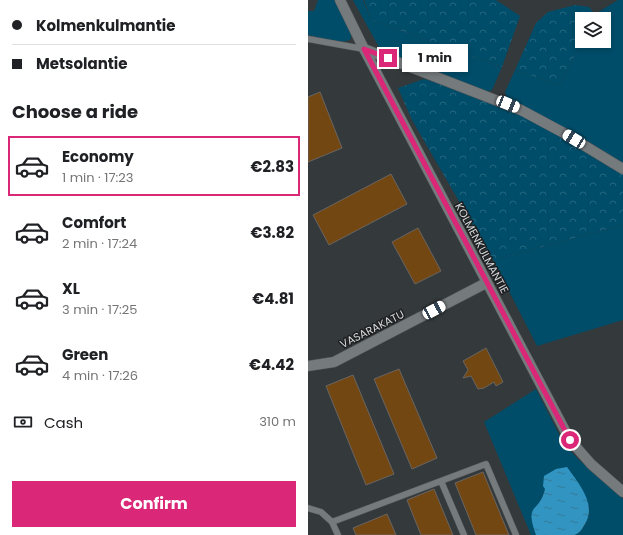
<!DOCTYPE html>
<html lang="en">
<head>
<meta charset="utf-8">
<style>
	:root { --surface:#fff; --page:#f2f2f2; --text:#202124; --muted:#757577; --line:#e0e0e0; --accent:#db2777 }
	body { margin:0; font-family:Poppins,sans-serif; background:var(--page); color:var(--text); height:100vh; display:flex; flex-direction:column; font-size:15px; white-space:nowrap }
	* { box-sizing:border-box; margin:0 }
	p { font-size:13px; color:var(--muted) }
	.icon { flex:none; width:22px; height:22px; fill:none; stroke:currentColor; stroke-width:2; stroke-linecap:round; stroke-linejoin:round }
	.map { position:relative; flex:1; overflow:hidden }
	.details { display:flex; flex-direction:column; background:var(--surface); width:308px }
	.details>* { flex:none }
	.hud { display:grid; align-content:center; height:88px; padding:0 12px; background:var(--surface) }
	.buttons { position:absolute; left:267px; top:12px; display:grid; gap:8px }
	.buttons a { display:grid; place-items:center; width:36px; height:36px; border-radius:0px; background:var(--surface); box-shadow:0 2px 6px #0003; font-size:20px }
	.end { position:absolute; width:18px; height:18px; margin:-9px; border:5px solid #db2777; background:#fff; box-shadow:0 0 0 2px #fff }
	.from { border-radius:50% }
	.bubble { position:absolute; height:28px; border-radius:0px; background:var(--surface); box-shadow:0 2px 6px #0003; font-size:13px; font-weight:700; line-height:28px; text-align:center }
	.car { position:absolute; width:12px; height:24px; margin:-12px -6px; border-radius:5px; box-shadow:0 0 3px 1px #0007; background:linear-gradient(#fff 24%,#345 0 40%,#fff 0 76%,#345 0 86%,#fff 0) }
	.hud b { display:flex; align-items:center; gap:14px; height:38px; font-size:15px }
	.hud b+b { border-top:1px solid var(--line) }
	.hud i { width:10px; height:10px; background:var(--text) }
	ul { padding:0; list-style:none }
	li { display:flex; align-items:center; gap:12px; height:60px; margin:0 8px 6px; padding:0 4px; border:2px solid transparent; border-radius:0px }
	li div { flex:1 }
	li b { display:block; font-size:15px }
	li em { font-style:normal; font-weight:700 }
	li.selected { border-color:var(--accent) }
	li>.icon { width:36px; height:36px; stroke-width:1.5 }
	h2 { padding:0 12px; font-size:18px; line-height:48px }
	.pay { display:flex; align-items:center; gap:10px; height:44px; padding:0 12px; font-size:15px }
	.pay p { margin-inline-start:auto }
	.button { display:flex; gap:8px; margin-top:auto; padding:8px 12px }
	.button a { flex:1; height:46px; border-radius:0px; background:var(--accent); color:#fff; font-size:16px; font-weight:700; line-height:46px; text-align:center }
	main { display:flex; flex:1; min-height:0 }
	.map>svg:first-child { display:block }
	.grass { fill:#004d6a }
	.forest { fill:url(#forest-crowns) }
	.water { fill:url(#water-ripples) }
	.building { fill:#734711; stroke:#6a6562 }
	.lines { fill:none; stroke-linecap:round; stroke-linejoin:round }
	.lane-casing { stroke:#54585a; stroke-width:7 }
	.street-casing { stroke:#54585a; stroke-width:11 }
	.secondary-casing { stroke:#54585a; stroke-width:11 }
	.lane { stroke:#757a7d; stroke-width:6 }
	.street { stroke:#757a7d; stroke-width:10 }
	.secondary { stroke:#757a7d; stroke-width:10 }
	.route { stroke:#db2777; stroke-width:5 }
	.labels { text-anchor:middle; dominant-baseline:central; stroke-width:3; stroke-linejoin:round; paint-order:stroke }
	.street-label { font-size:11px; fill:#d8dbdd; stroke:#1d1f21 }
</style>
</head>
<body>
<main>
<section class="details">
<div class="hud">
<b><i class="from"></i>Kolmenkulmantie</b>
<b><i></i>Metsolantie</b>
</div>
<h2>Choose a ride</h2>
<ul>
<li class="selected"><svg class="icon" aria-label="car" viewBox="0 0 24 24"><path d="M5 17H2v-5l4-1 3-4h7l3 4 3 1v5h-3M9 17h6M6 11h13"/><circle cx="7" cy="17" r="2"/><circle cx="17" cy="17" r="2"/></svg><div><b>Economy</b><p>1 min · 17:23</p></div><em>€2.83</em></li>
<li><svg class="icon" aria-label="car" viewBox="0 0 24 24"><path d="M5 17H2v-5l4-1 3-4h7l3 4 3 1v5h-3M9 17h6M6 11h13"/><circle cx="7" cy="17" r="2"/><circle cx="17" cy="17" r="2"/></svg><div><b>Comfort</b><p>2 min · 17:24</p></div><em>€3.82</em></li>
<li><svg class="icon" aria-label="car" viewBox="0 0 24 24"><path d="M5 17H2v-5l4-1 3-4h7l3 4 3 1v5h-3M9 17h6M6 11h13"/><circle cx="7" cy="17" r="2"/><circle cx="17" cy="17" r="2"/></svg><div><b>XL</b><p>3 min · 17:25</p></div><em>€4.81</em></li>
<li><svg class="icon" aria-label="car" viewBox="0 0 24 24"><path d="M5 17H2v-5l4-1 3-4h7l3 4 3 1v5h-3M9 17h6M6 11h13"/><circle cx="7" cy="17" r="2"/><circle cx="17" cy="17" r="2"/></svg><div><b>Green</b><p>4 min · 17:26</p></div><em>€4.42</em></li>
</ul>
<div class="pay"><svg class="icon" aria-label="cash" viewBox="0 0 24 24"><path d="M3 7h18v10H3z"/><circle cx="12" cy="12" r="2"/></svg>Cash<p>310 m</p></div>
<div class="button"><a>Confirm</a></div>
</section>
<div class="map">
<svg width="315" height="535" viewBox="0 0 315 535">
	<defs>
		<pattern id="forest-crowns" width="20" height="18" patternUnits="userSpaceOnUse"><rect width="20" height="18" fill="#004d6a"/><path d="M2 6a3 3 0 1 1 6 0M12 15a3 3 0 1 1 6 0" fill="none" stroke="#24667f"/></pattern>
		<pattern id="water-ripples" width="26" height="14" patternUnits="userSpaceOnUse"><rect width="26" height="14" fill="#3194c1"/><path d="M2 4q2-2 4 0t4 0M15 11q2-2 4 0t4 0" fill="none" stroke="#367b9b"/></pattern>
	</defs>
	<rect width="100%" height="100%" fill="#34393b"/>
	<!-- grass -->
	<path class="grass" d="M 10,0 L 28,0 L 43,34 L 43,39 C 33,46 11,37 0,35 L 0,11 L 6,11 Z
		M 45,0 L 55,0 L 63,20 L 194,67 L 184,90 L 178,92 L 73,51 Z
		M 310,0 L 315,0 L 315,164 L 261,131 L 199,99 L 197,92 L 207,70 L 252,85 L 274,41 L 296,41 L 296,19 L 284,19 L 287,14 Z
		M 315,225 L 315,320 L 229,346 L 185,260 Z
		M 228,389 L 256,444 L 270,459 L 315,499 L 315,535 L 266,535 C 277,531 282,516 281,506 L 237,489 C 232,510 219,508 228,535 L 223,535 L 176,422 Z"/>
	<!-- forest -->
	<path class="forest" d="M 56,0 L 188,0 L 212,16 L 194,67 L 63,20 Z
		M 267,5 L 281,7 L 287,14 L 284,19 L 274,19 L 274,41 L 252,85 L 207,70 L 228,23 L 240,12 Z
		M 116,79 C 132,84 148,88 163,94 C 217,113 267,144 315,174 L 315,225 L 185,260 L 104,120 L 90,88 Z"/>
	<!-- water -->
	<path class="water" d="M 259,467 C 271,484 289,504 277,524 C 274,529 272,533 266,535 L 228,535 C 216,501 231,515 237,489 L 235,486 L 236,476 L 248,469 Z"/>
	<!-- building -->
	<path class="building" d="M 12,92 L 34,148 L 0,162 L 0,97 Z
		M 83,174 L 99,204 L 21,245 L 5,215 Z
		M 110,228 L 133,271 L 107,284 L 84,242 Z
		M 178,348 L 195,382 L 188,386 L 186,382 L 176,388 L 170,389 L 163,376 L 155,378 L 160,370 L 155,361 Z
		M 91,369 L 129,458 L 104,469 L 66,379 Z
		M 45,375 L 86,474 L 58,485 L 18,386 Z
		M 175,472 L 201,535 L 168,535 L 147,483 Z
		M 126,489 L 145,535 L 113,535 L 99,500 Z
		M 79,514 L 88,535 L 48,535 L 45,528 Z"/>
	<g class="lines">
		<defs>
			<path id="lane" d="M 0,39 L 56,49
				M 133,481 L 156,535
				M 0,508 L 13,512 L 24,522
				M 30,535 L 24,522 L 178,464 L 208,535"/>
			<path id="street" d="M 56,49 L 213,110 L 254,132 L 315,169
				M 0,366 L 26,362 L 178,283"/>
			<path id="secondary" d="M 32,0 L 56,49 L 262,440 L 283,464 L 315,492"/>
		</defs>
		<!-- lane casing -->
		<use href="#lane" class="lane-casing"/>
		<!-- street casing -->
		<use href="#street" class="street-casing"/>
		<!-- secondary casing -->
		<use href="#secondary" class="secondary-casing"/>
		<!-- lane -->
		<use href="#lane" class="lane"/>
		<!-- street -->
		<use href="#street" class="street"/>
		<!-- secondary -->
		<use href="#secondary" class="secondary"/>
	</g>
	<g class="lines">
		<!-- route -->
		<path class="route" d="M 80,58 L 56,49 L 262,440"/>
	</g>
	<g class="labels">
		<!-- street labels -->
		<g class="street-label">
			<text transform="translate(174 248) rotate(62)">KOLMENKULMANTIE</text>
			<text transform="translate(64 329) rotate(-27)">VASARAKATU</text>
		</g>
	</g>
</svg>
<div class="buttons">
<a><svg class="icon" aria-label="layers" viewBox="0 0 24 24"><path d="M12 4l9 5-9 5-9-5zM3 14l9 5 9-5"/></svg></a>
</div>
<i class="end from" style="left:262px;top:440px"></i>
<i class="end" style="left:80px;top:58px"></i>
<div class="bubble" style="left:94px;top:44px;width:66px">1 min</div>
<i class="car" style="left:200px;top:104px;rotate:112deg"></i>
<i class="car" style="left:266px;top:139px;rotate:301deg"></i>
<i class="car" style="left:126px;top:310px;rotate:62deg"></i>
</div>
</main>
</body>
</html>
